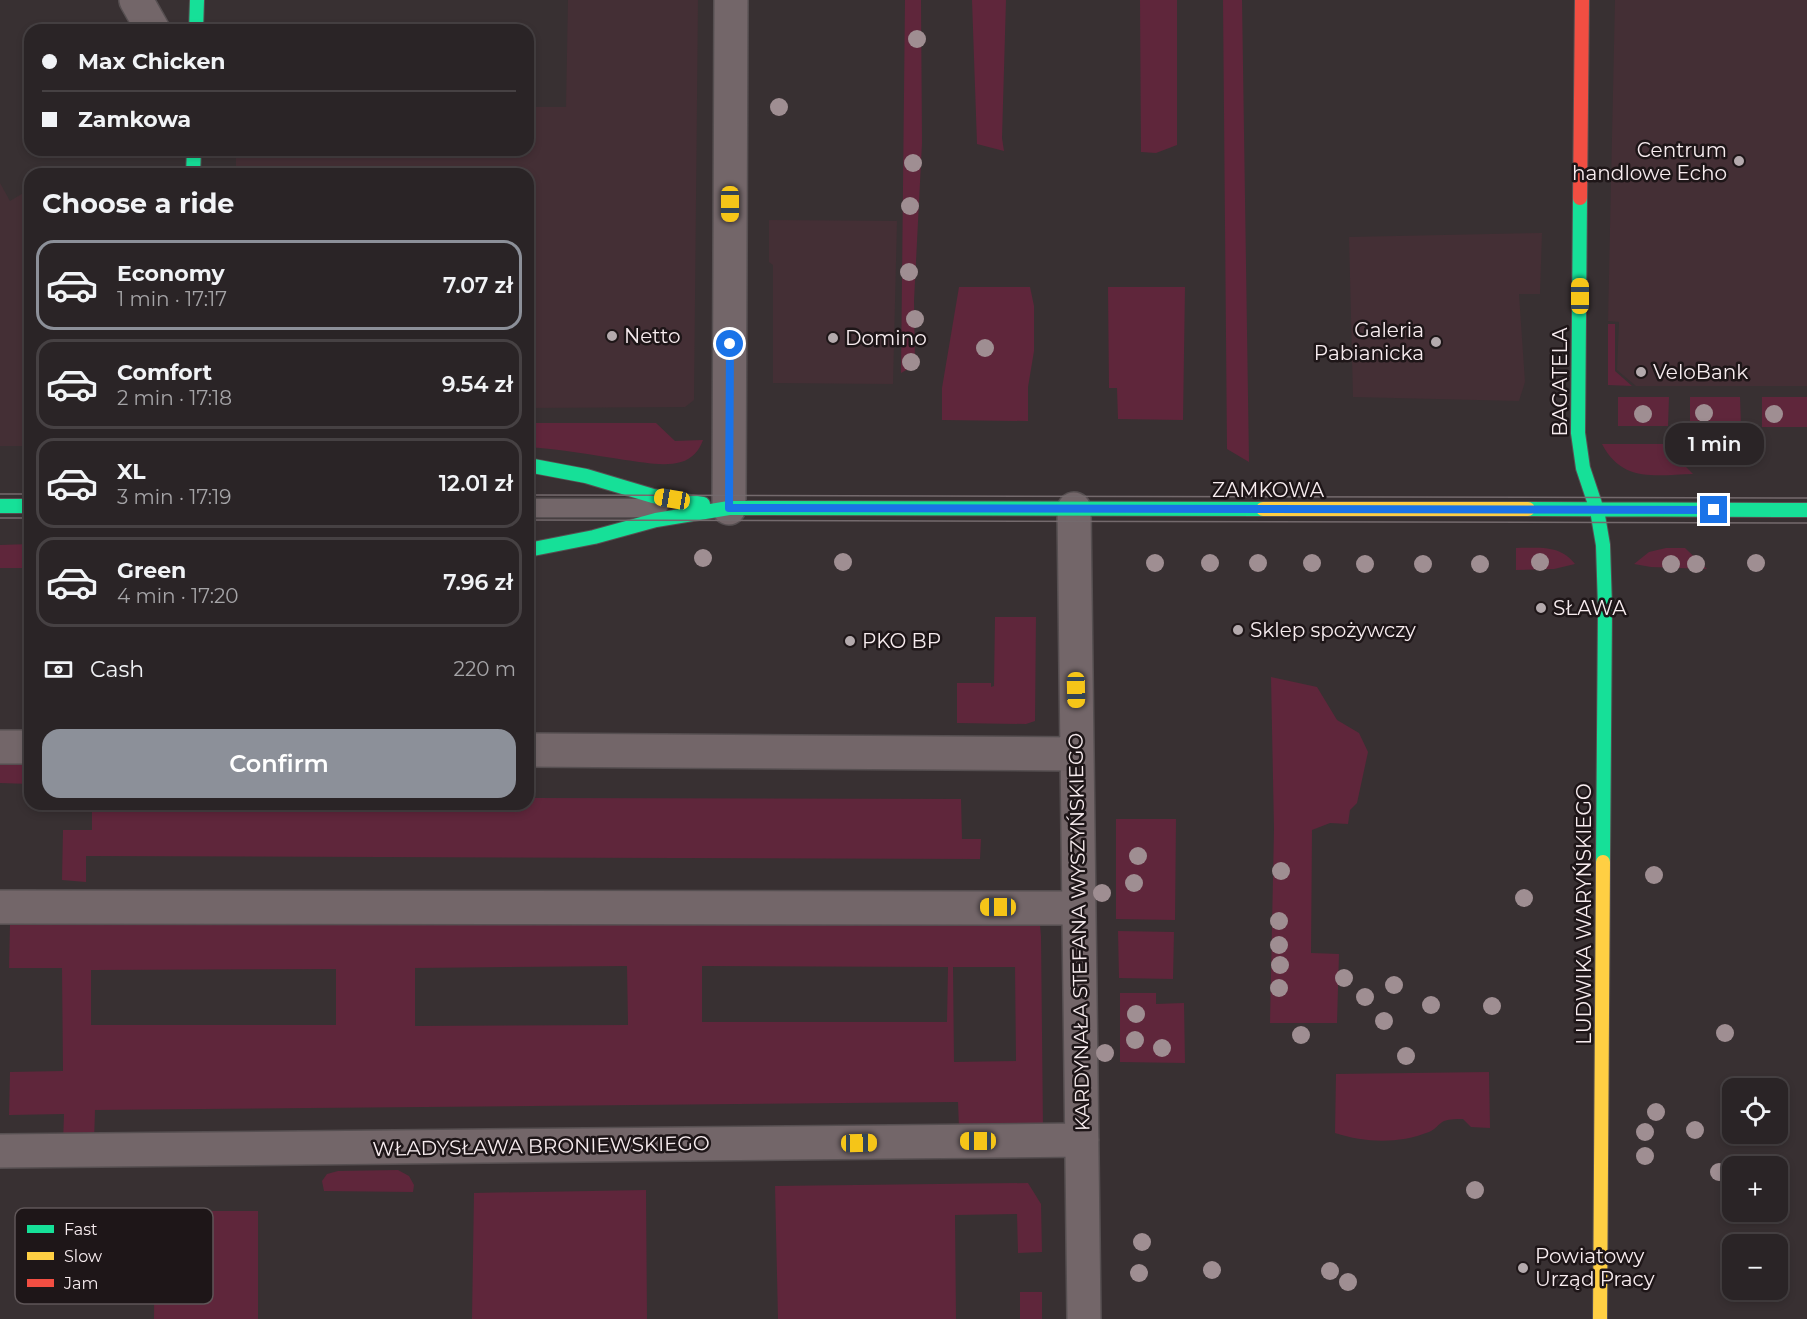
<!DOCTYPE html>
<html lang="en">
<head>
<meta charset="utf-8">
<style>
	:root { --surface:#2a2426; --page:#363032; --text:#f1f3f6; --muted:#a5a4a7; --line:#464143; --accent:#8c9099 }
	body { margin:0; font-family:Montserrat,sans-serif; background:var(--page); color:var(--text); height:100vh; display:flex; flex-direction:column; font-size:22px; white-space:nowrap }
	* { box-sizing:border-box; margin:0 }
	p { font-size:20px; color:var(--muted) }
	.icon { flex:none; width:33px; height:33px; fill:none; stroke:currentColor; stroke-width:2; stroke-linecap:round; stroke-linejoin:round }
	.map { position:relative; flex:1; overflow:hidden }
	.drawer { position:absolute; left:24px; top:168px; width:510px; height:642px; display:flex; flex-direction:column; background:var(--surface); border-radius:18px; box-shadow:0 3px 9px #0003,0 0 0 2px var(--line) }
	.drawer>* { flex:none }
	.banner { position:absolute; left:24px; top:24px; width:510px; height:132px; border-radius:18px; box-shadow:0 3px 9px #0003,0 0 0 2px var(--line); display:grid; align-content:center; height:132px; padding:0 18px; background:var(--surface) }
	.controls { position:absolute; left:1722px; top:1078px; display:grid; gap:12px }
	.controls a { display:grid; place-items:center; width:66px; height:66px; border-radius:12px; background:var(--surface); box-shadow:0 3px 9px #0003,0 0 0 2px var(--line); font-size:30px }
	.end { position:absolute; width:27px; height:27px; margin:-14px; border:8px solid #1a73e8; background:#fff; box-shadow:0 0 0 3px #fff }
	.from { border-radius:50% }
	.bubble { position:absolute; height:42px; border-radius:18px; background:var(--surface); box-shadow:0 3px 9px #0003,0 0 0 2px var(--line); font-size:20px; font-weight:600; line-height:42px; text-align:center }
	.car { position:absolute; width:18px; height:36px; margin:-18px -9px; border-radius:8px; box-shadow:0 0 4px 2px #0007; background:linear-gradient(#f5c518 24%,#345 0 40%,#f5c518 0 76%,#345 0 86%,#f5c518 0) }
	.banner b { display:flex; align-items:center; gap:21px; height:57px; font-size:22px }
	.banner b+b { border-top:2px solid var(--line) }
	.banner i { width:15px; height:15px; background:var(--text) }
	ul { padding:0; list-style:none }
	li { display:flex; align-items:center; gap:18px; height:90px; margin:0 12px 9px; padding:0 6px; border:3px solid var(--line); border-radius:18px }
	li div { flex:1 }
	li b { display:block; font-size:22px }
	li em { font-style:normal; font-weight:600 }
	li.selected { border-color:var(--accent) }
	li>.icon { width:54px; height:54px; stroke-width:1.5 }
	h2 { padding:0 18px; font-size:27px; line-height:72px }
	.pay { display:flex; align-items:center; gap:15px; height:66px; padding:0 18px; font-size:22px }
	.pay p { margin-inline-start:auto }
	.cta { display:flex; gap:12px; margin-top:auto; padding:12px 18px }
	.cta a { flex:1; height:69px; border-radius:18px; background:var(--accent); color:#fff; font-size:24px; font-weight:600; line-height:69px; text-align:center }
	.map>svg:first-child { display:block }
	.built { fill:#442f35 }
	.green { fill:#5f263b; fill-rule:evenodd }
	.lines { fill:none; stroke-linecap:round; stroke-linejoin:round }
	.lane-casing { stroke:#564f51; stroke-width:21 }
	.street-casing { stroke:#564f51; stroke-width:36 }
	.fast-casing { stroke:#564f51; stroke-width:16 }
	.slow-casing { stroke:#564f51; stroke-width:16 }
	.jam-casing { stroke:#564f51; stroke-width:16 }
	.lane { stroke:#736669; stroke-width:18 }
	.street { stroke:#736669; stroke-width:33 }
	.fast { stroke:#16e098; stroke-width:14 }
	.slow { stroke:#ffcf43; stroke-width:14 }
	.jam { stroke:#f24e42; stroke-width:14 }
	.tram { stroke:#746a6d; stroke-width:1.5 }
	.tree { fill:#9f8e92 }
	.route { stroke:#1a73e8; stroke-width:8 }
	.poi-dot { fill:#b4aaad; stroke:#1e1618; stroke-width:2 }
	.labels { text-anchor:middle; dominant-baseline:central; stroke-width:5; stroke-linejoin:round; paint-order:stroke }
	.poi-label { font-size:20px; fill:#f7ecef; stroke:#1e1618; text-anchor:start }
	.street-label { font-size:20px; fill:#f7ecef; stroke:#1e1618 }
	.key { fill:#1e1618; stroke:#5f5658; stroke-width:1.5 }
	.key-label { font-size:16px; fill:#f7ecef }
</style>
</head>
<body>
<div class="map">
<svg width="1807" height="1319" viewBox="0 0 1807 1319">
	<rect width="100%" height="100%" fill="#383032"/>
	<!-- built -->
	<path class="built" d="M 568,0 L 698,0 L 694,400 L 685,407 L 528,408 L 528,174 L 236,174 L 236,150 L 528,150 L 528,107 L 566,107 Z
		M 1615,0 L 1807,0 L 1807,386 L 1636,386 L 1617,370 L 1619,322 L 1608,321 Z
		M 0,183 L 10,201 L 30,189 L 30,446 L 0,446 Z
		M 769,220 L 897,221 L 893,384 L 773,383 L 773,265 L 769,262 Z
		M 1542,233 L 1540,294 L 1519,294 L 1525,382 L 1519,401 L 1353,397 L 1349,237 Z"/>
	<!-- green -->
	<path class="green" d="M 905,0 L 921,0 L 922,143 L 914,301 L 915,365 L 901,373 Z
		M 972,0 L 1006,0 L 1002,138 L 1004,151 L 977,144 Z
		M 1140,0 L 1177,0 L 1177,145 L 1156,153 L 1141,152 Z
		M 1223,0 L 1242,0 L 1249,462 L 1227,449 Z
		M 959,287 L 1030,287 L 1034,306 L 1034,351 L 1028,387 L 1028,421 L 942,420 L 942,388 Z
		M 1108,287 L 1185,287 L 1183,420 L 1118,419 L 1117,388 L 1109,388 Z
		M 1608,324 L 1615,324 L 1615,371 L 1632,386 L 1608,385 Z
		M 1618,397 L 1669,397 L 1668,426 L 1618,426 Z
		M 1690,397 L 1740,397 L 1741,426 L 1690,426 Z
		M 1762,397 L 1807,397 L 1807,427 L 1762,427 Z
		M 528,423 L 656,423 L 675,441 L 703,440 C 699,451 692,459 681,462 C 664,467 642,462 625,460 C 593,455 561,449 528,447 Z
		M 1602,444 L 1663,444 L 1693,474 C 1656,475 1622,483 1602,444 Z
		M 30,544 L 30,568 L 0,568 L 0,545 Z
		M 1516,548 C 1538,548 1560,544 1575,564 L 1554,569 L 1516,570 Z
		M 1666,548 L 1685,548 L 1707,569 L 1651,567 L 1634,564 L 1649,552 Z
		M 995,617 L 1036,617 L 1035,721 L 1026,724 L 957,723 L 957,683 L 991,683 L 991,687 L 994,686 Z
		M 1271,677 L 1317,687 L 1337,720 L 1359,733 L 1368,752 L 1357,803 L 1350,810 L 1348,824 L 1330,823 L 1312,830 L 1311,953 L 1339,954 L 1337,1023 L 1270,1023 L 1274,829 Z
		M 0,762 L 30,763 L 30,784 L 0,783 Z
		M 528,798 L 961,799 L 962,839 L 981,839 L 980,859 L 86,856 L 86,882 L 62,880 L 63,830 L 92,830 L 92,804 L 528,804 Z
		M 1116,819 L 1176,819 L 1175,920 L 1116,919 Z
		M 1035,922 L 1040,925 L 1041,936 L 1043,1128 L 959,1128 L 958,1102 L 95,1110 L 94,1142 L 63,1143 L 64,1114 L 9,1115 L 10,1072 L 63,1071 L 62,968 L 9,968 L 10,923 ZM 627,966 L 628,1025 L 415,1026 L 415,968 ZM 702,966 L 948,967 L 947,1022 L 702,1022 ZM 953,967 L 1015,967 L 1016,1061 L 954,1062 ZM 336,969 L 336,1025 L 91,1025 L 91,970 Z
		M 1118,931 L 1174,932 L 1173,979 L 1119,978 Z
		M 1120,993 L 1156,993 L 1156,1004 L 1184,1003 L 1185,1063 L 1120,1062 Z
		M 1489,1072 L 1490,1128 L 1471,1127 L 1463,1119 C 1457,1119 1450,1119 1444,1121 C 1438,1124 1435,1130 1429,1132 C 1398,1144 1366,1143 1335,1133 L 1336,1074 Z
		M 398,1170 L 409,1176 L 414,1185 L 413,1192 L 324,1191 L 322,1181 L 327,1174 L 338,1171 Z
		M 1028,1183 L 1041,1204 L 1042,1252 L 1018,1253 L 1017,1214 L 955,1215 L 956,1319 L 778,1319 L 775,1186 Z
		M 646,1190 L 647,1319 L 472,1319 L 474,1193 Z
		M 155,1211 L 258,1211 L 258,1319 L 154,1319 Z
		M 1020,1292 L 1042,1292 L 1042,1319 L 1020,1319 Z"/>
	<g class="lines">
		<defs>
			<path id="lane" d="M 528,508 L 658,508"/>
			<path id="street" d="M 136,0 L 153,30
				M 729,508 L 731,0
				M 1074,509 L 1084,1319
				M 0,747 L 30,747
				M 528,750 L 1077,754
				M 0,907 L 1079,908
				M 0,1151 L 1082,1140"/>
			<path id="fast" d="M 196,30 L 197,0
				M 193,174 L 194,150
				M 1580,198 L 1578,433 L 1583,468 L 1597,510 L 1603,545 L 1605,607 L 1603,862
				M 528,465 L 586,476 L 653,496 L 703,504
				M 0,506 L 30,506
				M 1528,509 L 1807,510
				M 528,550 L 594,537 L 656,520 L 729,508 L 1263,509"/>
			<path id="slow" d="M 1263,509 L 1528,509
				M 1600,1319 L 1603,862"/>
			<path id="jam" d="M 1580,198 L 1582,0"/>
		</defs>
		<!-- lane casing -->
		<use href="#lane" class="lane-casing"/>
		<!-- street casing -->
		<use href="#street" class="street-casing"/>
		<!-- fast casing -->
		<use href="#fast" class="fast-casing"/>
		<!-- slow casing -->
		<use href="#slow" class="slow-casing"/>
		<!-- jam casing -->
		<use href="#jam" class="jam-casing"/>
		<!-- lane -->
		<use href="#lane" class="lane"/>
		<!-- street -->
		<use href="#street" class="street"/>
		<!-- fast -->
		<use href="#fast" class="fast"/>
		<!-- slow -->
		<use href="#slow" class="slow"/>
		<!-- jam -->
		<use href="#jam" class="jam"/>
		<!-- tram -->
		<path class="tram" d="M 0,494 L 30,494
			M 528,495 L 1807,498
			M 0,518 L 30,518
			M 528,520 L 1807,523"/>
	</g>
	<!-- trees -->
	<g class="tree">
		<circle cx="917" cy="39" r="9"/>
		<circle cx="779" cy="107" r="9"/>
		<circle cx="913" cy="163" r="9"/>
		<circle cx="910" cy="206" r="9"/>
		<circle cx="909" cy="272" r="9"/>
		<circle cx="915" cy="319" r="9"/>
		<circle cx="985" cy="348" r="9"/>
		<circle cx="911" cy="362" r="9"/>
		<circle cx="1704" cy="413" r="9"/>
		<circle cx="1643" cy="414" r="9"/>
		<circle cx="1774" cy="414" r="9"/>
		<circle cx="703" cy="558" r="9"/>
		<circle cx="843" cy="562" r="9"/>
		<circle cx="1540" cy="562" r="9"/>
		<circle cx="1155" cy="563" r="9"/>
		<circle cx="1210" cy="563" r="9"/>
		<circle cx="1258" cy="563" r="9"/>
		<circle cx="1312" cy="563" r="9"/>
		<circle cx="1756" cy="563" r="9"/>
		<circle cx="1365" cy="564" r="9"/>
		<circle cx="1423" cy="564" r="9"/>
		<circle cx="1480" cy="564" r="9"/>
		<circle cx="1671" cy="564" r="9"/>
		<circle cx="1696" cy="564" r="9"/>
		<circle cx="1138" cy="856" r="9"/>
		<circle cx="1281" cy="871" r="9"/>
		<circle cx="1654" cy="875" r="9"/>
		<circle cx="1134" cy="883" r="9"/>
		<circle cx="1102" cy="893" r="9"/>
		<circle cx="1524" cy="898" r="9"/>
		<circle cx="1279" cy="921" r="9"/>
		<circle cx="1279" cy="945" r="9"/>
		<circle cx="1280" cy="965" r="9"/>
		<circle cx="1344" cy="978" r="9"/>
		<circle cx="1394" cy="985" r="9"/>
		<circle cx="1279" cy="988" r="9"/>
		<circle cx="1365" cy="997" r="9"/>
		<circle cx="1431" cy="1005" r="9"/>
		<circle cx="1492" cy="1006" r="9"/>
		<circle cx="1136" cy="1014" r="9"/>
		<circle cx="1384" cy="1021" r="9"/>
		<circle cx="1725" cy="1033" r="9"/>
		<circle cx="1301" cy="1035" r="9"/>
		<circle cx="1135" cy="1040" r="9"/>
		<circle cx="1162" cy="1048" r="9"/>
		<circle cx="1105" cy="1053" r="9"/>
		<circle cx="1406" cy="1056" r="9"/>
		<circle cx="1656" cy="1112" r="9"/>
		<circle cx="1695" cy="1130" r="9"/>
		<circle cx="1645" cy="1132" r="9"/>
		<circle cx="1645" cy="1156" r="9"/>
		<circle cx="1719" cy="1172" r="9"/>
		<circle cx="1475" cy="1190" r="9"/>
		<circle cx="1142" cy="1242" r="9"/>
		<circle cx="1212" cy="1270" r="9"/>
		<circle cx="1330" cy="1271" r="9"/>
		<circle cx="1139" cy="1273" r="9"/>
		<circle cx="1348" cy="1282" r="9"/>
	</g>
	<g class="lines">
		<!-- route -->
		<path class="route" d="M 730,344 L 729,508 L 1714,510"/>
	</g>
	<!-- markers -->
	<g class="poi-dot">
		<circle cx="1739" cy="161" r="6"/>
		<circle cx="612" cy="336" r="6"/>
		<circle cx="833" cy="338" r="6"/>
		<circle cx="1436" cy="342" r="6"/>
		<circle cx="1641" cy="372" r="6"/>
		<circle cx="1541" cy="608" r="6"/>
		<circle cx="1238" cy="630" r="6"/>
		<circle cx="850" cy="641" r="6"/>
		<circle cx="1523" cy="1268" r="6"/>
	</g>
	<g class="labels">
		<!-- poi labels -->
		<g class="poi-label">
			<text x="1727" y="150" text-anchor="end">Centrum<tspan x="1727" dy="23">handlowe Echo</tspan></text>
			<text x="1424" y="330" text-anchor="end">Galeria<tspan x="1424" dy="23">Pabianicka</tspan></text>
			<text x="624" y="336">Netto</text>
			<text x="845" y="338">Domino</text>
			<text x="1653" y="372">VeloBank</text>
			<text x="1553" y="608">SŁAWA</text>
			<text x="1250" y="630">Sklep spożywczy</text>
			<text x="862" y="641">PKO BP</text>
			<text x="1535" y="1256">Powiatowy<tspan x="1535" dy="23">Urząd Pracy</tspan></text>
		</g>
		<!-- street labels -->
		<g class="street-label">
			<text transform="translate(1560 382) rotate(-90)">BAGATELA</text>
			<text x="1268" y="490">ZAMKOWA</text>
			<text transform="translate(1584 914) rotate(-90)">LUDWIKA WARYŃSKIEGO</text>
			<text transform="translate(1079 932) rotate(-91)">KARDYNAŁA STEFANA WYSZYŃSKIEGO</text>
			<text transform="translate(541 1146) rotate(-1)">WŁADYSŁAWA BRONIEWSKIEGO</text>
		</g>
	</g>
	<!-- legend -->
	<rect x="15" y="1208" width="198" height="96" rx="9" class="key"/>
	<rect x="27" y="1225" width="27" height="8" fill="#16e098"/>
	<rect x="27" y="1252" width="27" height="8" fill="#ffcf43"/>
	<rect x="27" y="1279" width="27" height="8" fill="#f24e42"/>
	<g class="key-label">
		<text x="64" y="1235">Fast</text>
		<text x="64" y="1262">Slow</text>
		<text x="64" y="1289">Jam</text>
	</g>
</svg>
<div class="controls">
<a><svg class="icon" aria-label="locate" viewBox="0 0 24 24"><circle cx="12" cy="12" r="6"/><path d="M12 2v4M12 18v4M2 12h4M18 12h4"/></svg></a>
<a>+</a>
<a>−</a>
</div>
<i class="end from" style="left:730px;top:344px"></i>
<i class="end" style="left:1714px;top:510px"></i>
<div class="bubble" style="left:1665px;top:423px;width:99px">1 min</div>
<i class="car" style="left:730px;top:204px;rotate:180deg"></i>
<i class="car" style="left:1580px;top:296px;rotate:0deg"></i>
<i class="car" style="left:672px;top:499px;rotate:279deg"></i>
<i class="car" style="left:1076px;top:690px;rotate:179deg"></i>
<i class="car" style="left:998px;top:907px;rotate:270deg"></i>
<i class="car" style="left:978px;top:1141px;rotate:270deg"></i>
<i class="car" style="left:859px;top:1143px;rotate:89deg"></i>
<div class="banner">
<b><i class="from"></i>Max Chicken</b>
<b><i></i>Zamkowa</b>
</div>
<section class="drawer">
<h2>Choose a ride</h2>
<ul>
<li class="selected"><svg class="icon" aria-label="car" viewBox="0 0 24 24"><path d="M5 17H2v-5l4-1 3-4h7l3 4 3 1v5h-3M9 17h6M6 11h13"/><circle cx="7" cy="17" r="2"/><circle cx="17" cy="17" r="2"/></svg><div><b>Economy</b><p>1 min · 17:17</p></div><em>7.07 zł</em></li>
<li><svg class="icon" aria-label="car" viewBox="0 0 24 24"><path d="M5 17H2v-5l4-1 3-4h7l3 4 3 1v5h-3M9 17h6M6 11h13"/><circle cx="7" cy="17" r="2"/><circle cx="17" cy="17" r="2"/></svg><div><b>Comfort</b><p>2 min · 17:18</p></div><em>9.54 zł</em></li>
<li><svg class="icon" aria-label="car" viewBox="0 0 24 24"><path d="M5 17H2v-5l4-1 3-4h7l3 4 3 1v5h-3M9 17h6M6 11h13"/><circle cx="7" cy="17" r="2"/><circle cx="17" cy="17" r="2"/></svg><div><b>XL</b><p>3 min · 17:19</p></div><em>12.01 zł</em></li>
<li><svg class="icon" aria-label="car" viewBox="0 0 24 24"><path d="M5 17H2v-5l4-1 3-4h7l3 4 3 1v5h-3M9 17h6M6 11h13"/><circle cx="7" cy="17" r="2"/><circle cx="17" cy="17" r="2"/></svg><div><b>Green</b><p>4 min · 17:20</p></div><em>7.96 zł</em></li>
</ul>
<div class="pay"><svg class="icon" aria-label="cash" viewBox="0 0 24 24"><path d="M3 7h18v10H3z"/><circle cx="12" cy="12" r="2"/></svg>Cash<p>220 m</p></div>
<div class="cta"><a>Confirm</a></div>
</section>
</div>
</body>
</html>
